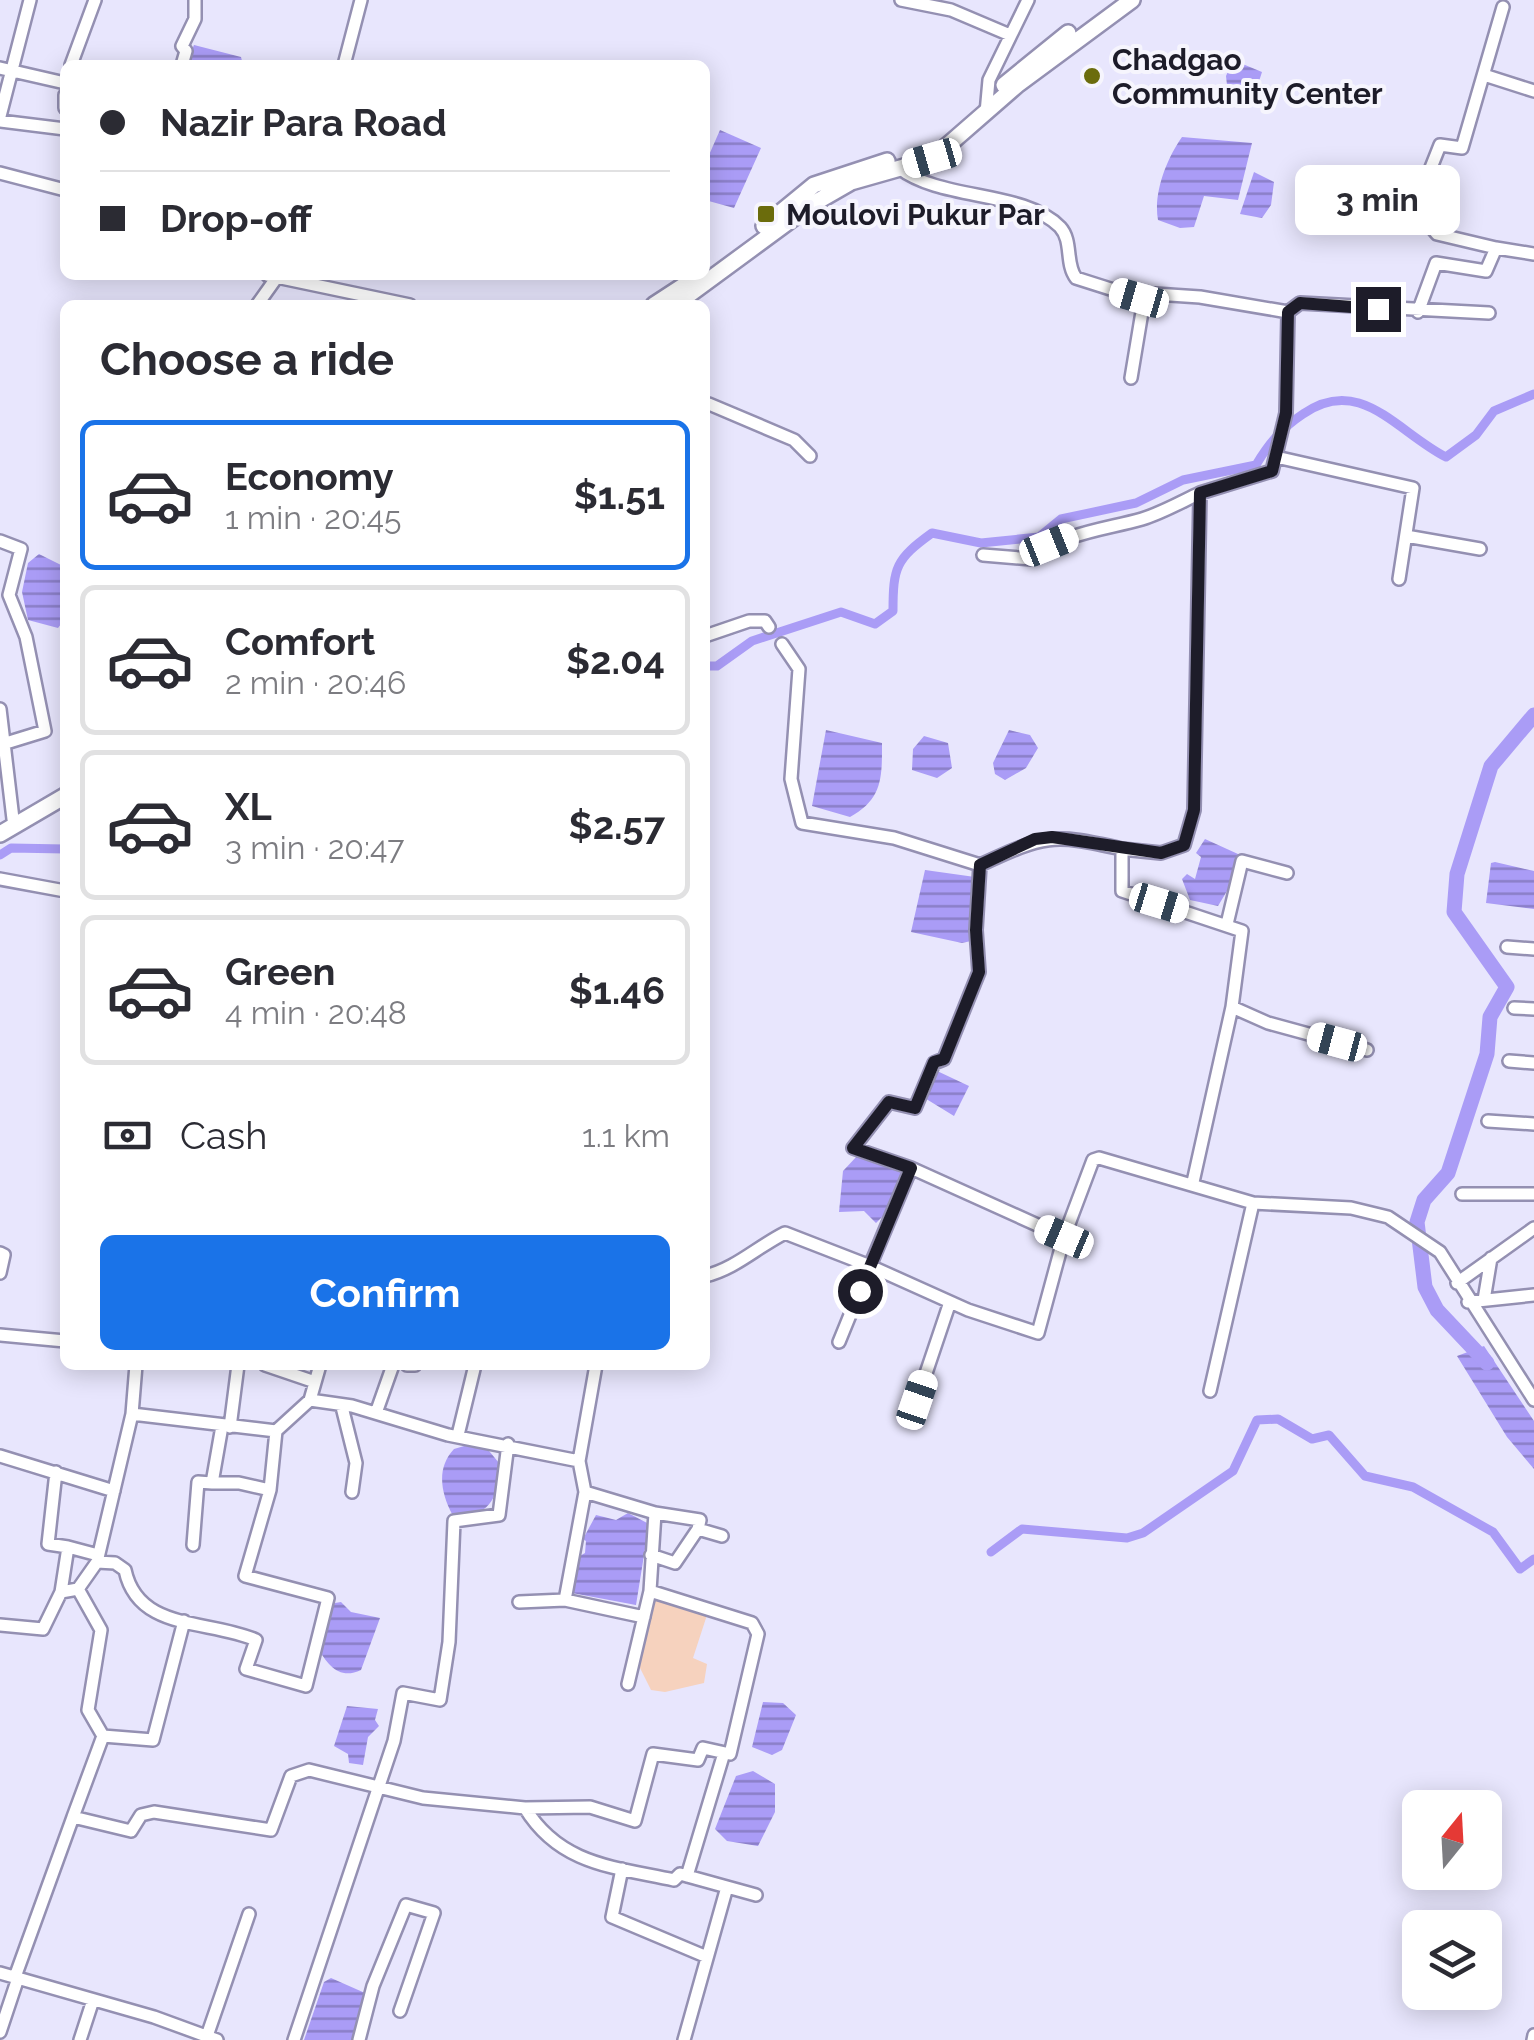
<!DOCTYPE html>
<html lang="en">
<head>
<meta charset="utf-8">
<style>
	:root { --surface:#fff; --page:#f2f2f3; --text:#2b2b33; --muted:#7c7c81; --line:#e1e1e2; --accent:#1a73e8 }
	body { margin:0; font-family:Raleway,sans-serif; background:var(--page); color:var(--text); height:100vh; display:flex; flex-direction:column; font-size:38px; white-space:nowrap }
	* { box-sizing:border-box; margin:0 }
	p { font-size:32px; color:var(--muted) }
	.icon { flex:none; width:55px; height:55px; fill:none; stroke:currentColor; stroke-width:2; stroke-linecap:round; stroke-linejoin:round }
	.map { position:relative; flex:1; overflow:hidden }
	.details { position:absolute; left:60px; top:300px; width:650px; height:1070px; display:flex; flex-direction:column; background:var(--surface); border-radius:15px; box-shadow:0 5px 25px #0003 }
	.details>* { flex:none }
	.hud { position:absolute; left:60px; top:60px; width:650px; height:220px; border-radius:15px; box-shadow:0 5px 25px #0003; display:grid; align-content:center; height:220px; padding:0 40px; background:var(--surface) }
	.needle { width:65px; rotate:18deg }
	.fabs { position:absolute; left:1402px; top:1790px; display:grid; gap:20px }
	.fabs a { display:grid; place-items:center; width:100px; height:100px; border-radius:15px; background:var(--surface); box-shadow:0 5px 25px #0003; font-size:50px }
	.end { position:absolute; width:45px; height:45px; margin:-22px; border:12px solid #1d1c29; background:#fff; box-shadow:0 0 0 5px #fff }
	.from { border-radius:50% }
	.bubble { position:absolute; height:70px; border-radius:15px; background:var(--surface); box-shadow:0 5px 25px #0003; font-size:32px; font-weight:700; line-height:70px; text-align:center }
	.car { position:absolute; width:30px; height:60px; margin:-30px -15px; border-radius:12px; box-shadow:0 0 8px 2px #0007; background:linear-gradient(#fff 24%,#345 0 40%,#fff 0 76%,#345 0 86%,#fff 0) }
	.hud b { display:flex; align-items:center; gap:35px; height:95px; font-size:38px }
	.hud b+b { border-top:2px solid var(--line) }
	.hud i { width:25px; height:25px; background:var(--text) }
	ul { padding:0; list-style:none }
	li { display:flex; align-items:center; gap:30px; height:150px; margin:0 20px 15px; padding:0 20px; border:5px solid var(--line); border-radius:15px }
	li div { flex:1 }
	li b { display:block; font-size:38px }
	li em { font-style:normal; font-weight:700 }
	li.current { border-color:var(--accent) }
	li>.icon { width:90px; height:90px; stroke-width:1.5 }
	h2 { padding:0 40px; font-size:45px; line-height:120px }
	.pay { display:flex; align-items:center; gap:25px; height:110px; padding:0 40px; font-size:38px }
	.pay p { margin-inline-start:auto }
	.button { display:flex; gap:20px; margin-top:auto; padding:20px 40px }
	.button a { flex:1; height:115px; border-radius:15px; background:var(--accent); color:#fff; font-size:40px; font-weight:700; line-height:115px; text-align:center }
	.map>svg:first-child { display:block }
	.green { fill:#f6d2be }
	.water { fill:url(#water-rules) }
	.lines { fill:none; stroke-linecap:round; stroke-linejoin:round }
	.canal { stroke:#aa9cf6; stroke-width:9 }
	.river { stroke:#aa9cf6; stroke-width:15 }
	.minor-casing { stroke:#9490b2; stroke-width:16 }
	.highway-casing { stroke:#9490b2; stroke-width:20 }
	.minor { stroke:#fff; stroke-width:11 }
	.highway { stroke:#fff; stroke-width:15 }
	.route { stroke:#1d1c29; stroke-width:12 }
	.poi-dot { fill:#6b6c0c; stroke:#f6f5fd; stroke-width:4 }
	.labels { text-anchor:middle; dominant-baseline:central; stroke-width:8; stroke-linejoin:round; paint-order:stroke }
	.poi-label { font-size:30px; font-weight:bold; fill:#1d1c29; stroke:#f6f5fd; text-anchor:start }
</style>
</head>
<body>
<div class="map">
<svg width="1534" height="2040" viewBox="0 0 1534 2040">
	<defs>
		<pattern id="water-rules" width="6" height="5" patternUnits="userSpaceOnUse" patternTransform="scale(2.5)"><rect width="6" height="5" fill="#aa9cf6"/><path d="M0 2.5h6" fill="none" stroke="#8a7ec7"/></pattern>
	</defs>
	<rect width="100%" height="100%" fill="#e8e6fd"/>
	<!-- green -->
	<path class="green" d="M 654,1597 L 707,1615 L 693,1658 L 707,1664 L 704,1683 L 665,1692 L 651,1690 L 637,1662 Z"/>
	<!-- water -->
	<path class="water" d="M 194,45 L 241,57 L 243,65 L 185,65 Z
		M 1233,60 L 1262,72 L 1254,97 L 1227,85 L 1226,76 Z
		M 720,130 L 761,148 L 734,208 L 705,200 L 705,164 Z
		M 1182,137 L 1252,143 L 1238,200 L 1204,196 L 1194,227 L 1180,228 L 1158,220 C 1153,193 1167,158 1182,137 Z
		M 1254,172 L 1274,182 L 1271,205 L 1262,218 L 1240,214 Z
		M 39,554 L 65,567 L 65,619 L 58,628 L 28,620 L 22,592 L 28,563 Z
		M 826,730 L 882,743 C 882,777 883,799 850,817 L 812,806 Z
		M 1009,730 L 1030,735 L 1038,748 L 1026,768 L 1005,780 L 995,774 L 993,763 Z
		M 924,736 L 948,743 L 952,768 L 937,778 L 912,770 L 913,749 Z
		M 1205,839 L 1238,854 L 1233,881 L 1218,906 L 1190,900 L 1182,879 L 1187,874 L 1195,879 L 1201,857 L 1196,853 Z
		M 1495,862 L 1534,871 L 1534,909 L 1486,903 L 1491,863 Z
		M 925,870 L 975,877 L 971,941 L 962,943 L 911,932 Z
		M 935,1070 L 969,1086 L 954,1116 L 923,1097 Z
		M 858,1155 L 905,1174 L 889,1210 L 876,1223 L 864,1211 L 839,1212 L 843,1171 Z
		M 1484,1346 L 1534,1421 L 1534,1469 L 1507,1437 L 1457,1356 Z
		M 471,1444 L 485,1446 L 499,1463 C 500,1497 489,1520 452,1514 C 441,1493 436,1468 454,1449 Z
		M 628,1513 L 649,1524 L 636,1605 L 572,1593 L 578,1557 L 585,1553 L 586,1541 L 583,1539 L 596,1515 L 616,1520 Z
		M 341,1602 L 351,1612 L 380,1618 L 361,1670 C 340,1680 328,1666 318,1648 L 329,1604 Z
		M 763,1702 L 783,1703 L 796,1715 L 782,1750 L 772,1755 L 752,1747 Z
		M 347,1706 L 378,1709 L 375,1720 L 379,1726 L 368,1737 L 363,1765 L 349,1763 L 348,1754 L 334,1746 Z
		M 753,1771 L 775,1784 L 775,1812 L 758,1846 L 727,1841 L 715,1829 L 736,1776 Z
		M 331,1978 L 365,1993 L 355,2040 L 304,2040 L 324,1982 Z"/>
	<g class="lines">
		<!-- canal -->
		<path class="canal" d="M 705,666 L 717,666 L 752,641 L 841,612 L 875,624 L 893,611 C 893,567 896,559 932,533 L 981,543 L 1039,537 L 1061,519 L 1136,503 L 1183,480 L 1256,465 C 1269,443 1282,428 1303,414 C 1360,374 1397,432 1446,457 L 1476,435 L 1494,411 L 1534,394
			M 0,855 L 11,848 L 65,849
			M 991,1552 L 1022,1529 L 1127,1538 L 1143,1533 L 1233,1471 L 1257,1420 L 1278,1419 L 1312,1439 L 1329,1435 L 1365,1476 L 1413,1487 L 1493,1532 L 1520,1569 L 1534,1559"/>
		<!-- river -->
		<path class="river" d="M 1487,1363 L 1437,1310 L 1425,1287 L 1417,1222 L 1424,1200 L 1448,1173 L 1487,1054 L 1490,1017 L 1507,987 L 1454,912 L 1457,874 L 1491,766 L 1534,715"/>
		<defs>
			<path id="minor" d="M 901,0 L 951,10 L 1010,35
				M 71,65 L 95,0
				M 182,65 L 186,51 L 182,46 L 195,19 L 195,0
				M 344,65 L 361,0
				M 0,68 L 65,83
				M 1484,75 L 1534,91
				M 65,95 L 65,108
				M 986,113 L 989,80 L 1028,0
				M 0,116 L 30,0
				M 0,121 L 65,129
				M 899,168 C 941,201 1024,190 1060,227 C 1073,241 1065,264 1076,278 L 1139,298 L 1155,294 L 1200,297 L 1288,312
				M 0,173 L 65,190
				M 1496,248 L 1437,234 L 1415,208 L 1440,145 L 1462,148 L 1503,7
				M 267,275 L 410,305
				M 257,305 L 277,277
				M 1288,312 L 1300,303 L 1489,313
				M 1418,312 L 1436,263 L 1486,271 L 1496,248 L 1534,254
				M 1131,378 L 1143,306 L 1139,298
				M 705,406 L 709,404 L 794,440 L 810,456
				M 1276,457 L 1413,488 L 1399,579
				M 1200,493 L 1272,471 L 1286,413 L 1288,312
				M 1406,536 L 1480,549
				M 0,541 L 21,549 L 9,595 L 26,637 L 45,731 L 6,743
				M 983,555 L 1032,559 C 1065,532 1103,530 1142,519 C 1162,513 1181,502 1200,493 L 1194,810 L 1184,845 L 1161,853 L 1122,849
				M 705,636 L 749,621 L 765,621 L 769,627
				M 782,644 L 799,669 L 791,779 L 802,823 L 894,838 L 980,865 C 1045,835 1051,833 1122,849 L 1122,891 L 1242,931 L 1232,1007 L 1193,1182
				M 0,709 L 13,819
				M 0,879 L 65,891
				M 1227,924 L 1242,861 L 1287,873
				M 1507,947 L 1534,949
				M 1232,1007 L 1268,1023 L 1367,1050
				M 1514,1008 L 1534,1009
				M 1509,1061 L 1534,1063
				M 1488,1121 L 1534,1124
				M 911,1168 L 853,1148 L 889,1102 L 915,1108 L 934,1063 L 944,1059 L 979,972 L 976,930 L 980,865
				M 1462,1194 L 1534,1194
				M 0,1253 L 4,1255 L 0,1273
				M 705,1276 C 735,1269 757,1247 785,1233 L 870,1266 L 911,1168 L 1064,1237
				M 1457,1283 L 1534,1228
				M 1484,1300 L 1491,1258
				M 1468,1302 L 1534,1295
				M 0,1335 L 65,1341
				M 839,1342 L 870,1266 L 968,1310 L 1038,1333 L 1064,1237 L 1093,1160 L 1099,1158 L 1253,1203 L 1351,1208 L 1388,1217 L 1440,1252 L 1534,1400
				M 265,1365 L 315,1382
				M 407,1365 L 415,1365
				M 1210,1391 L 1253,1203
				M 310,1400 L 352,1406 L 448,1435 L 579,1461 L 585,1492 L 655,1513 L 650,1591 L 752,1623 L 758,1634 L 730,1754 L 703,1748 L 698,1760 L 653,1754 L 635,1821 L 590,1807 L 525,1808
				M 917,1400 L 950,1302
				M 342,1407 L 356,1463 L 352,1492
				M 376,1413 L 393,1365
				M 132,1414 L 276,1431 L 310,1400 L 320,1365
				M 230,1427 L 238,1365
				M 458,1435 L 475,1365
				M 0,1456 L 114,1491
				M 579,1461 L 596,1365
				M 56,1472 L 48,1544 L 68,1547
				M 212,1483 L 239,1483 L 270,1490
				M 585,1492 L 565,1600 L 644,1617
				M 655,1513 L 700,1520 L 698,1529
				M 193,1545 L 198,1482 L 212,1483 L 222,1426
				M 651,1555 L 675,1563 L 698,1529 L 722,1536
				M 97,1562 L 115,1563 L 125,1570 C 138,1632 209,1619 256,1640 L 246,1669 L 306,1686 L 328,1598 L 245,1576 L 270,1490 L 276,1431
				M 61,1592 L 68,1547 L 98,1555
				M 519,1602 L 565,1600
				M 0,1625 L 43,1629 L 61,1592 L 78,1589
				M 628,1684 L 650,1591
				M 103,1736 L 153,1740 L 184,1621
				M 73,1817 L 103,1736 L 88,1710 L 101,1630 L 78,1589 L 97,1562 L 132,1414 L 136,1365
				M 622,1869 L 612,1917 L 707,1957
				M 687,1876 L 724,1753
				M 0,1973 L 154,2017 L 217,2040
				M 15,1977 L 73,1817 L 131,1831 L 141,1815 L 154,1812 L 271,1830 L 291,1776 L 309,1770 L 423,1798 L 525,1808 C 560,1865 614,1867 674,1880 L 680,1874 L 756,1895
				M 0,2032 L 18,1978
				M 207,2036 L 249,1914
				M 80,2040 L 93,2000
				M 294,2040 L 394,1741 L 403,1693 L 440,1700 L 449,1642 L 454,1521 L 499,1515 L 508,1444
				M 359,2040 L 373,1986 L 406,1905 L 434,1913 L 400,2011
				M 684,2040 L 727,1887
				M 1533,2040 L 1534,2035"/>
			<path id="highway" d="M 1004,85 L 1068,33
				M 764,226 L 814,185 L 887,161
				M 654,305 L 700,275
				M 675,305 L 811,205 L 851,182 L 932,159 L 1017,85 L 1132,0
				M 0,834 L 65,796"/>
		</defs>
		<!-- minor casing -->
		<use href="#minor" class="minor-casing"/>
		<!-- highway casing -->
		<use href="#highway" class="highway-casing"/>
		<!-- minor -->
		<use href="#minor" class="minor"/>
		<!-- highway -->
		<use href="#highway" class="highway"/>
	</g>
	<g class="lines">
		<!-- route -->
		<path class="route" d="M 860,1291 L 911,1168 L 853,1148 L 889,1102 L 915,1108 L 934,1062 L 944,1059 L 979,972 L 976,930 L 980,865 L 1035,839 L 1052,837 L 1161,853 L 1184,845 L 1194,810 L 1200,493 L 1272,471 L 1286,413 L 1288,312 L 1300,303 L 1378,309"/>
	</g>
	<!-- markers -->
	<g class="poi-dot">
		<circle cx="1092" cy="76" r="10"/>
		<rect x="756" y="204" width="20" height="20" rx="5"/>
	</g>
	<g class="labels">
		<!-- poi labels -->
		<g class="poi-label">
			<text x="1112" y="59">Chadgao<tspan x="1112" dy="34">Community Center</tspan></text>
			<text x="786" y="214">Moulovi Pukur Par</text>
		</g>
	</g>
</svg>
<div class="fabs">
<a><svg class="needle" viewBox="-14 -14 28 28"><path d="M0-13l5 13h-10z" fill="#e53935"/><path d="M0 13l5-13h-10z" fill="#7c7c81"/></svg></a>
<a><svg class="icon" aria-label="layers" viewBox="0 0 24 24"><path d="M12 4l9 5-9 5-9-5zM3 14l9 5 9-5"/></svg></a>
</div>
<i class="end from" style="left:860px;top:1291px"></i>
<i class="end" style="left:1378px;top:309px"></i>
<div class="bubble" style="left:1295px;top:165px;width:165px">3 min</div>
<i class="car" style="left:932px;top:158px;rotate:254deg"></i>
<i class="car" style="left:1139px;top:298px;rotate:286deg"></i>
<i class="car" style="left:1049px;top:545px;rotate:68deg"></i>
<i class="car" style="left:1159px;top:903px;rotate:107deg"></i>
<i class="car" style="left:1337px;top:1042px;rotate:285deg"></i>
<i class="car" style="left:1064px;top:1237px;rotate:293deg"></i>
<i class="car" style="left:917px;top:1400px;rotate:19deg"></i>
<div class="hud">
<b><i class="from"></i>Nazir Para Road</b>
<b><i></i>Drop-off</b>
</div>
<section class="details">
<h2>Choose a ride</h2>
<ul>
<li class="current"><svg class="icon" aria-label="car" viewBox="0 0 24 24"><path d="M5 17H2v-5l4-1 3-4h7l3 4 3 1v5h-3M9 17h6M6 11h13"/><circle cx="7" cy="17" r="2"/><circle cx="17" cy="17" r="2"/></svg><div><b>Economy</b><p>1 min · 20:45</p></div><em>$1.51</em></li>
<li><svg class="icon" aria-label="car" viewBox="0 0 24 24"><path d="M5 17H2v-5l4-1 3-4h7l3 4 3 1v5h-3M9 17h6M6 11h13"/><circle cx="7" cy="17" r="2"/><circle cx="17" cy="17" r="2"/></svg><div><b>Comfort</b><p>2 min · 20:46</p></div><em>$2.04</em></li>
<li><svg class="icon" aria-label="car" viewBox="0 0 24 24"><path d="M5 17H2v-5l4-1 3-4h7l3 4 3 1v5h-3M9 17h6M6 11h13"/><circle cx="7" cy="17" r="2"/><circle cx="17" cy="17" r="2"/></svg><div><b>XL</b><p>3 min · 20:47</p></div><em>$2.57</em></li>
<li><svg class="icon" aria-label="car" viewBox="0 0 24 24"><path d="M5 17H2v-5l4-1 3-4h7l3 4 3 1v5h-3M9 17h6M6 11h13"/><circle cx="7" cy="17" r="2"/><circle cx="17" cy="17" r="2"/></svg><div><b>Green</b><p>4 min · 20:48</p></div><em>$1.46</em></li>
</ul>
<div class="pay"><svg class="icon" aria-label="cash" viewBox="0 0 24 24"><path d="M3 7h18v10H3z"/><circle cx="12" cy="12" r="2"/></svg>Cash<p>1.1 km</p></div>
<div class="button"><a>Confirm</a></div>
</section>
</div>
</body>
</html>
